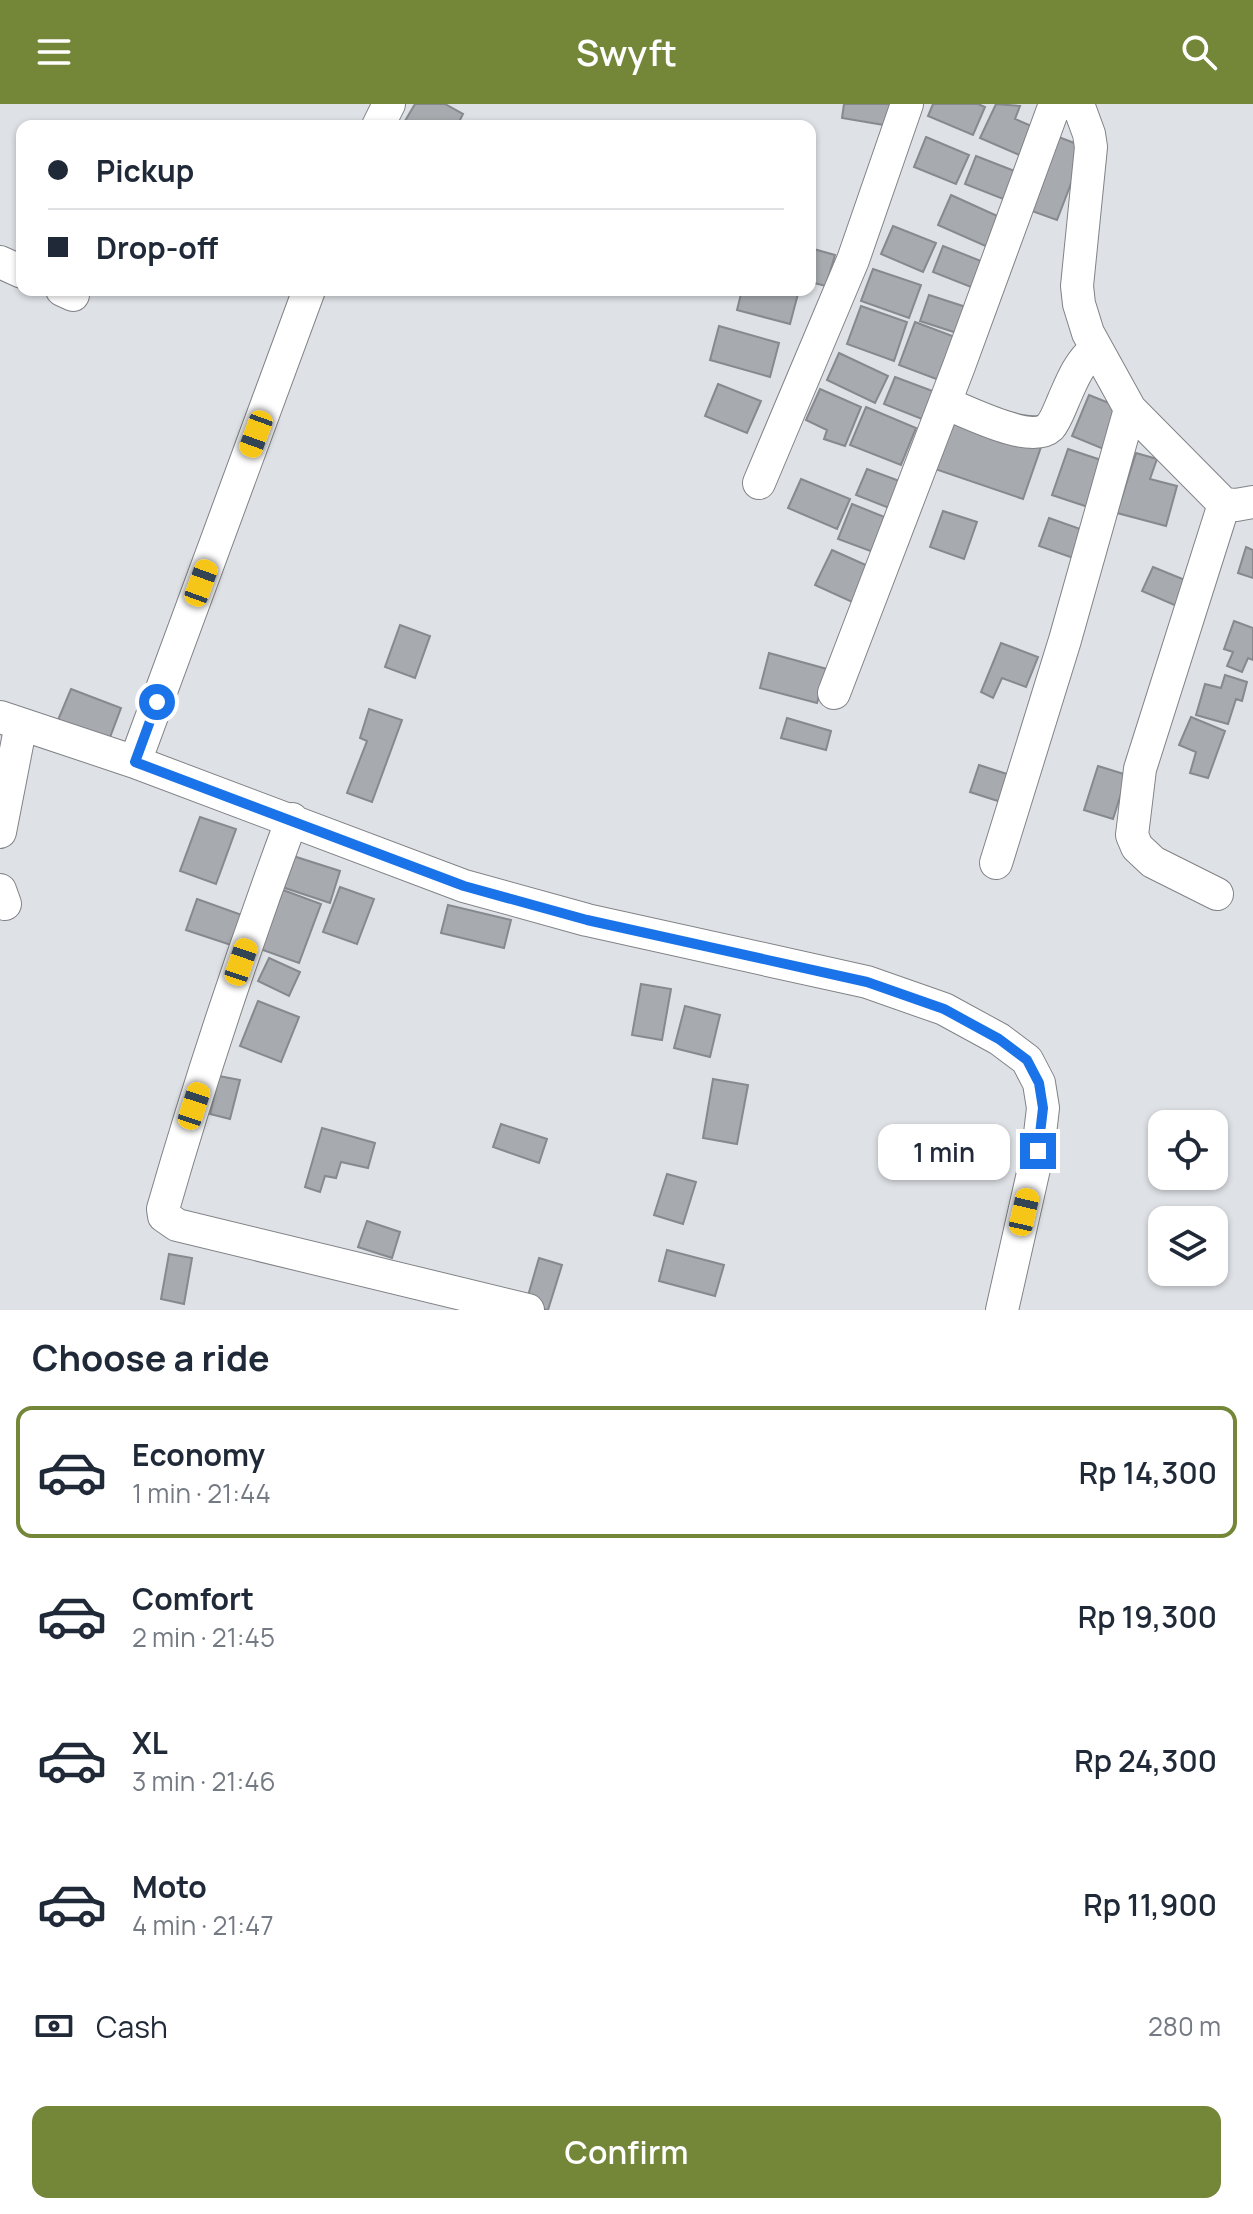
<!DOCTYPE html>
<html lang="en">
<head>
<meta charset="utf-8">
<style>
	:root { --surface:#fff; --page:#f6f6f7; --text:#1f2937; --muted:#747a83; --line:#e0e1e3; --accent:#748738 }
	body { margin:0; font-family:Manrope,sans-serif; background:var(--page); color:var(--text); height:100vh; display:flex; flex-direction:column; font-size:30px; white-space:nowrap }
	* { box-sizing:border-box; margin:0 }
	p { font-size:26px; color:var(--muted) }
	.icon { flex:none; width:44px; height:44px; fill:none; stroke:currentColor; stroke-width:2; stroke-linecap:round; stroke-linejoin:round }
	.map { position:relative; height:1206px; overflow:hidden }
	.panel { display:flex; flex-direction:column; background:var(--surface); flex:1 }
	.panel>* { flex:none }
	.guide { position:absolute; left:16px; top:16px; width:800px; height:176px; border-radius:16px; box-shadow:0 2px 6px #0004; display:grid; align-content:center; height:176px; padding:0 32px; background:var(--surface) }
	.controls { position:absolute; left:1148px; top:1006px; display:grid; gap:16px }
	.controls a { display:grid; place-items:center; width:80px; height:80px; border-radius:16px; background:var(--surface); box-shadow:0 2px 6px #0004; font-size:40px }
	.end { position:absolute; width:36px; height:36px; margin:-18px; border:10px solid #1a73e8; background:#fff; box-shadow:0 0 0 4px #fff }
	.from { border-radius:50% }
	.bubble { position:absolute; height:56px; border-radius:16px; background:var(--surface); box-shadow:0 2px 6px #0004; font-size:26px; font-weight:600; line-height:56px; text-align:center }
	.car { position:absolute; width:24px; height:48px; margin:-24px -12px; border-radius:10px; box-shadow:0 0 6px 2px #0007; background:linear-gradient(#f5c518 24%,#345 0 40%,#f5c518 0 76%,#345 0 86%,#f5c518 0) }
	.guide b { display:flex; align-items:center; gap:28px; height:76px; font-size:30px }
	.guide b+b { border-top:2px solid var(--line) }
	.guide i { width:20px; height:20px; background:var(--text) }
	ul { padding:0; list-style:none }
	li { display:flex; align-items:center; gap:24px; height:132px; margin:0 16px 12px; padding:0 16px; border:4px solid transparent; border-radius:16px }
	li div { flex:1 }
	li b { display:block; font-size:30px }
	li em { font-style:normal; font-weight:600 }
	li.selected { border-color:var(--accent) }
	li>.icon { width:72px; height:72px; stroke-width:1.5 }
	h2 { padding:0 32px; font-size:36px; line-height:96px }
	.pay { display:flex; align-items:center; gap:20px; height:88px; padding:0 32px; font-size:30px }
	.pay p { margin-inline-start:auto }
	.primary-button { display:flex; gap:16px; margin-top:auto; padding:16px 32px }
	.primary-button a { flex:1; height:92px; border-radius:16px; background:var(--accent); color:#fff; font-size:32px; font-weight:600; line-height:92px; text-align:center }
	header { display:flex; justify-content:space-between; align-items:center; height:104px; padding:0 32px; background:var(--accent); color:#fff; font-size:36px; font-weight:600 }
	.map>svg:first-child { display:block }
	.building { fill:#a7aaae; stroke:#86898d; stroke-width:2 }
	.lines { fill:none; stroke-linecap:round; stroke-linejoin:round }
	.minor-casing { stroke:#808387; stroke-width:34 }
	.minor { stroke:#fff; stroke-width:32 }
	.route { stroke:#1a73e8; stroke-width:10 }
</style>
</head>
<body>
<header><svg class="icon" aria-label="menu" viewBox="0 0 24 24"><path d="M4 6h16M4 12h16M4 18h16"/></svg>Swyft<svg class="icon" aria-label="search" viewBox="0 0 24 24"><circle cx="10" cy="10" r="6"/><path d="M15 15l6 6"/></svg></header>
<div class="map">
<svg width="1253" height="1206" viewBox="0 0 1253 1206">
	<rect width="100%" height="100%" fill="#dee1e5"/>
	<!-- building -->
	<path class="building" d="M 415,0 L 445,0 L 463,10 L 457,22 L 402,22 Z
		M 844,0 L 893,0 L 890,22 L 842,14 Z
		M 933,0 L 978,0 L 985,3 L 973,31 L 928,12 Z
		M 996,0 L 1020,2 L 1015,15 L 1036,24 L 1024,53 L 980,34 Z
		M 1056,32 L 1085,43 L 1057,116 L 1029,106 Z
		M 926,33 L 969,51 L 956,80 L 914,63 Z
		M 976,52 L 1022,70 L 1011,98 L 965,80 Z
		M 951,91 L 1004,115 L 990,144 L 938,121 Z
		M 893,122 L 936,139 L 923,168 L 881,150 Z
		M 943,142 L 986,159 L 976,185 L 933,168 Z
		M 810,144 L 835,151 L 826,182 L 810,178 Z
		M 873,165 L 921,181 L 909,214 L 861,197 Z
		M 742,186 L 799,186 L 790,220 L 737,206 Z
		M 929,191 L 972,205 L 963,231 L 920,217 Z
		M 861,202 L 907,218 L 894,257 L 847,240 Z
		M 915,218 L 963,236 L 947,279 L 899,261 Z
		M 719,222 L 779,239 L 770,273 L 710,256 Z
		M 839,249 L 888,272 L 875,299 L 827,276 Z
		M 895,273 L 938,289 L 927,317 L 884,300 Z
		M 718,280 L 761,297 L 747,329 L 705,312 Z
		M 820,285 L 861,303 L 845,342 L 824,335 L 827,326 L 806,316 Z
		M 1089,291 L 1124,305 L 1106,346 L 1072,332 Z
		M 866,303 L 916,324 L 901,361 L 850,341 Z
		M 950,311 L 1041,343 L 1023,395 L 932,364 Z
		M 1068,345 L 1110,359 L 1094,405 L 1052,391 Z
		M 1136,349 L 1157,355 L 1150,375 L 1177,382 L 1166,422 L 1117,409 Z
		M 867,365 L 913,382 L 902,409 L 856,391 Z
		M 801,375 L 850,395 L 837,425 L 788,404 Z
		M 852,400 L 897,418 L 884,452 L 838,435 Z
		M 943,407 L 977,418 L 964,455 L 930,443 Z
		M 1049,414 L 1086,427 L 1076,455 L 1039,442 Z
		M 1246,443 L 1253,446 L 1253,474 L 1238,469 Z
		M 832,446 L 877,466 L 861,502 L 815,481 Z
		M 1153,463 L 1190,478 L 1179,503 L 1142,487 Z
		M 1234,517 L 1253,524 L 1253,556 L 1248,554 L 1242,568 L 1227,562 L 1233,548 L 1224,545 Z
		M 400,521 L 430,532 L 415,574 L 385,563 Z
		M 1001,539 L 1038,553 L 1026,583 L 1002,574 L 993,594 L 981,588 Z
		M 769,549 L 827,565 L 817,599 L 760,584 Z
		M 1225,571 L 1247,578 L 1242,597 L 1236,595 L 1228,620 L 1196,611 L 1205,580 L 1221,584 Z
		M 71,585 L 121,604 L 109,636 L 58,616 Z
		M 369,605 L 402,616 L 372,698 L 347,689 L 367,637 L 360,634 Z
		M 1191,613 L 1225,627 L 1208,674 L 1190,669 L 1196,648 L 1179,641 Z
		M 787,614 L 831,627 L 826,646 L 781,634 Z
		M 979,661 L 1013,672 L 1004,699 L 970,688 Z
		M 1098,662 L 1127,671 L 1113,715 L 1084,706 Z
		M 200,713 L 236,725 L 216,780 L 180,767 Z
		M 290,751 L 340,767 L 330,799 L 279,782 Z
		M 340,783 L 374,795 L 357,840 L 323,828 Z
		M 283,786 L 321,800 L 299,859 L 260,845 Z
		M 197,795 L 242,811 L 231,841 L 186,826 Z
		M 448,801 L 511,816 L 504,844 L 441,829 Z
		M 269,854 L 300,868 L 289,892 L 258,877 Z
		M 641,880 L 671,885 L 662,936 L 632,931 Z
		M 258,897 L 299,913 L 281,958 L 240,942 Z
		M 685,902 L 720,911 L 710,953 L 674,944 Z
		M 219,972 L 240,976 L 230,1015 L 210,1010 Z
		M 713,975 L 748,981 L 737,1040 L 703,1034 Z
		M 501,1020 L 547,1035 L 539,1059 L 493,1043 Z
		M 322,1024 L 375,1039 L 368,1064 L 341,1058 L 336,1074 L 325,1072 L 320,1088 L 305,1083 Z
		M 667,1070 L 696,1078 L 683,1120 L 654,1111 Z
		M 367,1117 L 400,1128 L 392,1154 L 358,1143 Z
		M 667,1146 L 724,1161 L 715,1192 L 659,1177 Z
		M 169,1150 L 192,1154 L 184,1200 L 161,1195 Z
		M 539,1154 L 562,1161 L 548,1206 L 525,1202 Z"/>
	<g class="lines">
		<defs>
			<path id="minor" d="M 1078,0 L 1089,30 L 1091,43 L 1077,182 L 1079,200 L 1088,229 L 1130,305 L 1224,400 L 1236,401 L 1253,398
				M 378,22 L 389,0
				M 0,158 L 22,168
				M 62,186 L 73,191
				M 945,299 C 966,307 1031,341 1050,323 C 1056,316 1060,304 1064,295 C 1073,274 1079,259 1096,244
				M 759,379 L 853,156 L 907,0
				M 834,589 L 959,262 L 1055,0
				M 0,613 L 135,658 L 464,782 L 587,816 L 867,878 L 944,905 L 999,935 L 1027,956 L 1039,979 L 1043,1004 L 1038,1047 L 1002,1206
				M 135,658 L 309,186
				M 292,715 C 244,844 201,973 163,1105 L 164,1112 L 177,1121 L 528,1206
				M 0,728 L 21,620
				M 996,759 L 1065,536 L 1130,305
				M 0,786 L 5,800
				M 1217,790 L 1153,758 L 1137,743 L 1132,731 L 1140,665 L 1224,400"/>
		</defs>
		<!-- minor casing -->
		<use href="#minor" class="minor-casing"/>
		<!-- minor -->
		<use href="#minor" class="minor"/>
	</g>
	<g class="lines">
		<!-- route -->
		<path class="route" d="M 157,598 L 135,658 L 464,782 L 587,816 L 867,878 L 944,905 L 999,935 L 1027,956 L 1039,979 L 1043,1004 L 1038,1047"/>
	</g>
</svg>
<div class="controls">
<a><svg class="icon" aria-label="locate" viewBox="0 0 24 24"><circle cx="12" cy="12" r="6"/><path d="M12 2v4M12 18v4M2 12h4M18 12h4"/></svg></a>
<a><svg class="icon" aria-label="layers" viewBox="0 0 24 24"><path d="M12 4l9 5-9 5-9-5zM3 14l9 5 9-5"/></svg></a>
</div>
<i class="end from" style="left:157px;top:598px"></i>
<i class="end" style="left:1038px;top:1047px"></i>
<div class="bubble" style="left:878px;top:1020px;width:132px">1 min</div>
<i class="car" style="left:256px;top:330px;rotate:200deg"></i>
<i class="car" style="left:201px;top:479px;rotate:20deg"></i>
<i class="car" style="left:241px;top:858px;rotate:19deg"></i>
<i class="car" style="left:194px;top:1002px;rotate:18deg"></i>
<i class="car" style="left:1024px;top:1108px;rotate:13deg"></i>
<div class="guide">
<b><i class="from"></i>Pickup</b>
<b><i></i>Drop-off</b>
</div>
</div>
<section class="panel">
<h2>Choose a ride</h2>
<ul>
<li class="selected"><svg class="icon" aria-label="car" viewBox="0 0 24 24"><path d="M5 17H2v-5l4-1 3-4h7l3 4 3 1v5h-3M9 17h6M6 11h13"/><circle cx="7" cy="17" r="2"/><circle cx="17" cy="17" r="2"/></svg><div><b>Economy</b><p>1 min · 21:44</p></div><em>Rp 14,300</em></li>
<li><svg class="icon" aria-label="car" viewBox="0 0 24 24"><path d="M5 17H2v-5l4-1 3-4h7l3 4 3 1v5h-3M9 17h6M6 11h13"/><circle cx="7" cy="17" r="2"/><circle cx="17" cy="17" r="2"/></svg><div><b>Comfort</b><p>2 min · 21:45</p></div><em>Rp 19,300</em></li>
<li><svg class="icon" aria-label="car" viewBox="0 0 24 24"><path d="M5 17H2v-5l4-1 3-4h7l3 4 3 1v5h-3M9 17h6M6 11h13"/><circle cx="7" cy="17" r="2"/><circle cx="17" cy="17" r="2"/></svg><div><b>XL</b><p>3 min · 21:46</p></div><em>Rp 24,300</em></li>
<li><svg class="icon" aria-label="car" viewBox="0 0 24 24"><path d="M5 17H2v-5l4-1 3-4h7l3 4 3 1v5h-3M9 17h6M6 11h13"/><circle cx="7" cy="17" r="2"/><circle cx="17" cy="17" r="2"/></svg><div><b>Moto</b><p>4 min · 21:47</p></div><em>Rp 11,900</em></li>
</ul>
<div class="pay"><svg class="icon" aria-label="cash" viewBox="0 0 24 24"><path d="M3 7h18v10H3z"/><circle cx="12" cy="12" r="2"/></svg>Cash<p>280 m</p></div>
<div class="primary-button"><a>Confirm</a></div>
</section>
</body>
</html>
